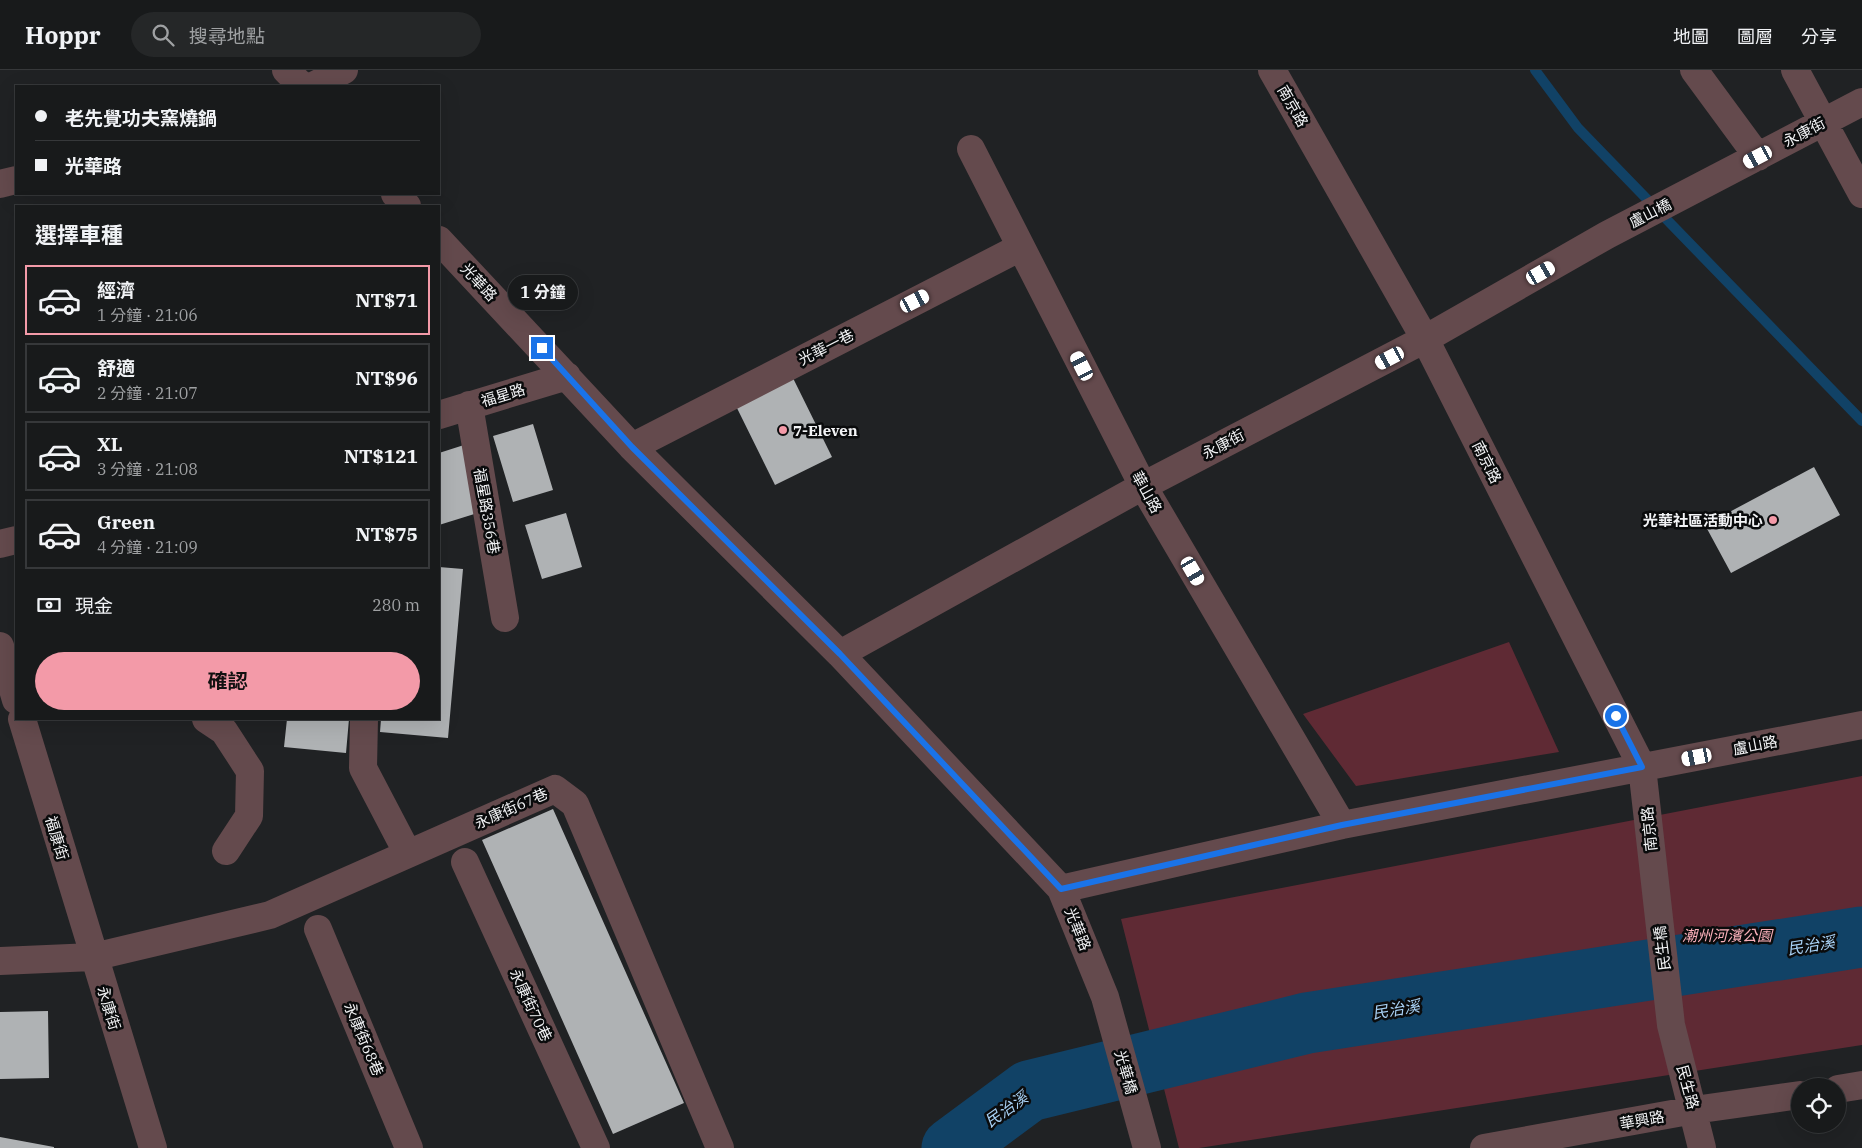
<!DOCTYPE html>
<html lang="zh-TW">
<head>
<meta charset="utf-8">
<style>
	:root { --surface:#181a1b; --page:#252728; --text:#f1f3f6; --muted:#9fa1a3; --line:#36383a; --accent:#f39aa8 }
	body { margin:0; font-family:"IBM Plex Serif","Noto Sans TC",serif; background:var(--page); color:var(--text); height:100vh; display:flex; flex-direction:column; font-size:19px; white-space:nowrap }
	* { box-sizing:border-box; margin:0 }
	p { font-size:16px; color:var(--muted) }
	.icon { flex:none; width:28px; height:28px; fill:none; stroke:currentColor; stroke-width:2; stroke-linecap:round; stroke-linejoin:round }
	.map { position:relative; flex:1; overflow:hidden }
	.sheet { position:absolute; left:15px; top:135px; width:425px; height:515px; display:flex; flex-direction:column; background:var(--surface); border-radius:0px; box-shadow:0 5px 20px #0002,0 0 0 1px var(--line) }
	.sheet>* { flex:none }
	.hud { position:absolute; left:15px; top:15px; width:425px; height:110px; border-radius:0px; box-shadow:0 5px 20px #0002,0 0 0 1px var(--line); display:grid; align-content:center; height:110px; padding:0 20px; background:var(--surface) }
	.tools { position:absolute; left:1791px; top:1008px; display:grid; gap:10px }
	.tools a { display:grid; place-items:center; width:55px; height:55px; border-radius:50%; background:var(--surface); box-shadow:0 5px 20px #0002,0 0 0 1px var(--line); font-size:25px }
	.end { position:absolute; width:22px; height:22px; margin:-11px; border:6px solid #1a73e8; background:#fff; box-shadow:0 0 0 2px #fff }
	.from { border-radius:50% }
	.bubble { position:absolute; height:35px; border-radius:18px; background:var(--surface); box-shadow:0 5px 20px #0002,0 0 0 1px var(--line); font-size:16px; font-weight:700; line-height:35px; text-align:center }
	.car { position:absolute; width:15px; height:30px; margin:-15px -8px; border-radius:6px; box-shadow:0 0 4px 1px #0007; background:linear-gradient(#fff 24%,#345 0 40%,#fff 0 76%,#345 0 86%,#fff 0) }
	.hud b { display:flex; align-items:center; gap:18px; height:48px; font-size:19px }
	.hud b+b { border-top:1px solid var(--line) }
	.hud i { width:12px; height:12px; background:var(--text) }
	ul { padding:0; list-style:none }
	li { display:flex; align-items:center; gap:15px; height:70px; margin:0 10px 8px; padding:0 10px; border:2px solid var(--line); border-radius:0px }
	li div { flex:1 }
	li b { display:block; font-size:19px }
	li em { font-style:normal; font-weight:700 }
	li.on { border-color:var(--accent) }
	li>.icon { width:45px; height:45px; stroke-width:1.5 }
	h2 { padding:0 20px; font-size:22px; line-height:60px }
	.pay { display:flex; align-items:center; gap:12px; height:55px; padding:0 20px; font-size:19px }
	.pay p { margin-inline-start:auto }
	.action { display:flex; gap:10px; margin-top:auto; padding:10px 20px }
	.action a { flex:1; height:58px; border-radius:30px; background:var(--accent); color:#111; font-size:20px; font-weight:700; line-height:58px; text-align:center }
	header { display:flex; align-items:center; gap:30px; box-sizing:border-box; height:70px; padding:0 25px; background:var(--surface); border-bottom:1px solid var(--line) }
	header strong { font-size:24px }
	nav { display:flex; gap:28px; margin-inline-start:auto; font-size:18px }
	.search { width:350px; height:45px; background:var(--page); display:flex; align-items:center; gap:12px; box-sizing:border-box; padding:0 18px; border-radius:28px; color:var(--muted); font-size:19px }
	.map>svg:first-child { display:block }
	.green { fill:#5f2a34 }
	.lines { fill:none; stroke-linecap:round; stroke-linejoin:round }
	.stream { stroke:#114266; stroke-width:10 }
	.river { stroke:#114266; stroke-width:61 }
	.building { fill:#afb2b4 }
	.minor { stroke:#644a4d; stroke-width:28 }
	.route { stroke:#1a73e8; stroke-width:6 }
	.poi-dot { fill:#f39aa8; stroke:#0a0b0c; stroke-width:2 }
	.labels { text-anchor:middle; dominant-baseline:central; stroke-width:5; stroke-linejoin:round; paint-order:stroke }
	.street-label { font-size:15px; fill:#f2f3f5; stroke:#0a0b0c }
	.poi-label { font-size:15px; font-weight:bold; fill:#f2f3f5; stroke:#0a0b0c; text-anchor:start }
	.park-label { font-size:15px; font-style:italic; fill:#fab0ba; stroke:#0a0b0c }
	.water-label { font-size:16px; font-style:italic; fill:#a7d0f4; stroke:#0a0b0c }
</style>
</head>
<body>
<header>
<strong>Hoppr</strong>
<div class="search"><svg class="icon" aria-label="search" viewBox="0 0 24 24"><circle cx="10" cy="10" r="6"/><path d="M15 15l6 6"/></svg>搜尋地點</div>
<nav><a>地圖</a><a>圖層</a><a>分享</a></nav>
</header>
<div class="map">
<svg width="1862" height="1078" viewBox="0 0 1862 1078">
	<rect width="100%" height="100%" fill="#202224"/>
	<!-- green -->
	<path class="green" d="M 1509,572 L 1559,682 L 1356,716 L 1303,644 Z
		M 1862,706 L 1862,975 L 1199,1078 L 1179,1078 L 1121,849 Z"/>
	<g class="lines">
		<!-- stream -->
		<path class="stream" d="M 1535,0 L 1578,58 L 1862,351"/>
		<!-- river -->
		<path class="river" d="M 952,1078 L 1029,1021 L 1307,953 L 1862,867"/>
	</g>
	<!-- building -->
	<path class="building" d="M 791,304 L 832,387 L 775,415 L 734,332 Z
		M 533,354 L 553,420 L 513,432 L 493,366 Z
		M 464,375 L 484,441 L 439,455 L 439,383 Z
		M 1814,397 L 1840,445 L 1731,503 L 1705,455 Z
		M 566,443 L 582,497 L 542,509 L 525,455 Z
		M 439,497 L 463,499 L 448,668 L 380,662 L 381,649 L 439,649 Z
		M 287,649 L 349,649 L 346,683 L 284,677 Z
		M 553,739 L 684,1033 L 613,1064 L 482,770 Z
		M 48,941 L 49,1008 L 0,1009 L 0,942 Z
		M 0,1067 L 54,1077 L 54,1078 L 0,1078 Z"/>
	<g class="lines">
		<!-- minor -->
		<path class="minor" d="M 286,0 L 302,16
			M 1272,0 L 1425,269 L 1642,697 L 1671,955 L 1702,1078
			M 1694,0 L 1758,87
			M 1795,0 L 1862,124
			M 313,16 L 344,0
			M 971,79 L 1143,416 L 1342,755
			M 0,114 L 16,110
			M 395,124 L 407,136
			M 439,170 L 632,377 L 840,584 L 1061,819 L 1105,927 L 1147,1078
			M 469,335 L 505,548
			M 439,345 L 567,306
			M 632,377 L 1021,177
			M 0,474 L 16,470
			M 0,576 L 16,630
			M 840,584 L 1143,416 L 1425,269 L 1607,165 L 1862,32
			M 22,649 L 153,1078
			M 206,649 L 224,661 L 250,701 L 249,746 L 226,781
			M 364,649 L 363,698 L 408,784
			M 465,792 L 596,1078
			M 1061,819 L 1342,755 L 1862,655
			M 318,859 L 409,1078
			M 0,891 L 93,887 L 270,845 L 555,719 L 575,734 L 720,1078
			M 1838,1019 L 1862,1015
			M 1484,1078 L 1694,1040 L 1800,1025"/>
	</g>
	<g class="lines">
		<!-- route -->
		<path class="route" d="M 542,278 L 632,377 L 840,584 L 1061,819 L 1342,755 L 1642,697 L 1616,646"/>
	</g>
	<!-- markers -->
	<g class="poi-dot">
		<circle cx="783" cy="360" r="5"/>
		<circle cx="1773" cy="450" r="5"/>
	</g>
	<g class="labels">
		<!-- street labels -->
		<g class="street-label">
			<text transform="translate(1293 36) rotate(60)">南京路</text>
			<text transform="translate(1804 62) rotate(-28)">永康街</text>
			<text transform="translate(1650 143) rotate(-27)">盧山橋</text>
			<text transform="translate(479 212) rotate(47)">光華路</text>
			<text transform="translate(826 277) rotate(-27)">光華一巷</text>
			<text transform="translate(503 325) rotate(-17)">福星路</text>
			<text transform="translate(1223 374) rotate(-28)">永康街</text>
			<text transform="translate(1487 392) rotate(63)">南京路</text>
			<text transform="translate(1147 422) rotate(61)">華山路</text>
			<text transform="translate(487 441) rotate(80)">福星路356巷</text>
			<text transform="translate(1755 675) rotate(-11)">盧山路</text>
			<text transform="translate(511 738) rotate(-24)">永康街67巷</text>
			<text transform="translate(1649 759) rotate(-96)">南京路</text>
			<text transform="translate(57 768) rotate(73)">福康街</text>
			<text transform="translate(1078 859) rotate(68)">光華路</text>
			<text transform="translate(1662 878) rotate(-97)">民生橋</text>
			<text transform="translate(531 935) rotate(65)">永康街70巷</text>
			<text transform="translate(109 938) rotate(73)">永康街</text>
			<text transform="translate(364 969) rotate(67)">永康街68巷</text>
			<text transform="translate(1126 1002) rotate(74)">光華橋</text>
			<text transform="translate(1688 1017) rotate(75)">民生路</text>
			<text transform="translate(1642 1050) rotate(-10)">華興路</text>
		</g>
		<!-- poi labels -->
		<g class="poi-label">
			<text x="793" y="360">7-Eleven</text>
			<text x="1763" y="450" text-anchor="end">光華社區活動中心</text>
		</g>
		<!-- park labels -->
		<g class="park-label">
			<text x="1727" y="865">潮州河濱公園</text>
		</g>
		<!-- water labels -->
		<g class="water-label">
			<text transform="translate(1811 875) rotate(-9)">民治溪</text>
			<text transform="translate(1396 939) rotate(-9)">民治溪</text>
			<text transform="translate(1006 1039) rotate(-35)">民治溪</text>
		</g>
	</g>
</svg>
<div class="tools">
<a><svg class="icon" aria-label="locate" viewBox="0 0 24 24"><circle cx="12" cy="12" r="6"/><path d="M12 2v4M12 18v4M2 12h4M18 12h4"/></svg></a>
</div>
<i class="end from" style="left:1616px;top:646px"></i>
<i class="end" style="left:542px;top:278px"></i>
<div class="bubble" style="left:508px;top:205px;width:70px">1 分鐘</div>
<i class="car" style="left:1758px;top:87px;rotate:242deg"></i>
<i class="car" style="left:1541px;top:203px;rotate:60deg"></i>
<i class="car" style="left:915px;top:231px;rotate:63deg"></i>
<i class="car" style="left:1390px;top:288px;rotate:242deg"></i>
<i class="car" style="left:1082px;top:296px;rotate:333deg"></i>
<i class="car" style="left:1193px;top:501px;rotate:150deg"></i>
<i class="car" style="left:1697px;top:687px;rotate:259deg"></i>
<div class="hud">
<b><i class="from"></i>老先覺功夫窯燒鍋</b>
<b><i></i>光華路</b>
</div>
<section class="sheet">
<h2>選擇車種</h2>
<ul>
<li class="on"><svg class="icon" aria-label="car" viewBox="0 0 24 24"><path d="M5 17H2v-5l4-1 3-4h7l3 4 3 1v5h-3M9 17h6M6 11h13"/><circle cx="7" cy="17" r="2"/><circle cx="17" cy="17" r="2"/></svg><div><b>經濟</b><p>1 分鐘 · 21:06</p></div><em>NT$71</em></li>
<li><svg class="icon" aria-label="car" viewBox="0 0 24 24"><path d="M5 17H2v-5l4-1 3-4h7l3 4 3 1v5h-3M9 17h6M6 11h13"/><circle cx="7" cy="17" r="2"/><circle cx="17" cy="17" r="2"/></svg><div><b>舒適</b><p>2 分鐘 · 21:07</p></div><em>NT$96</em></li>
<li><svg class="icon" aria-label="car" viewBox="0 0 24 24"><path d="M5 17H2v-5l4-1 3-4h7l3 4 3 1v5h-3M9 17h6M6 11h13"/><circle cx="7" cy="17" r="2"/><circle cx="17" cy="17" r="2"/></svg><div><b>XL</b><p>3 分鐘 · 21:08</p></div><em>NT$121</em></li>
<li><svg class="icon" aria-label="car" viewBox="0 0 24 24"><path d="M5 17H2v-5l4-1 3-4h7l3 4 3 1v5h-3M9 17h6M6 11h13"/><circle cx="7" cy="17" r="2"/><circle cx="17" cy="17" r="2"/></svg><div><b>Green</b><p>4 分鐘 · 21:09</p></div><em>NT$75</em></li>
</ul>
<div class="pay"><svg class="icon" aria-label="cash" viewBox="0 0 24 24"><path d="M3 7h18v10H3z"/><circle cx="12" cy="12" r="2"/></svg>現金<p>280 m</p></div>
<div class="action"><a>確認</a></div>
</section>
</div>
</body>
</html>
